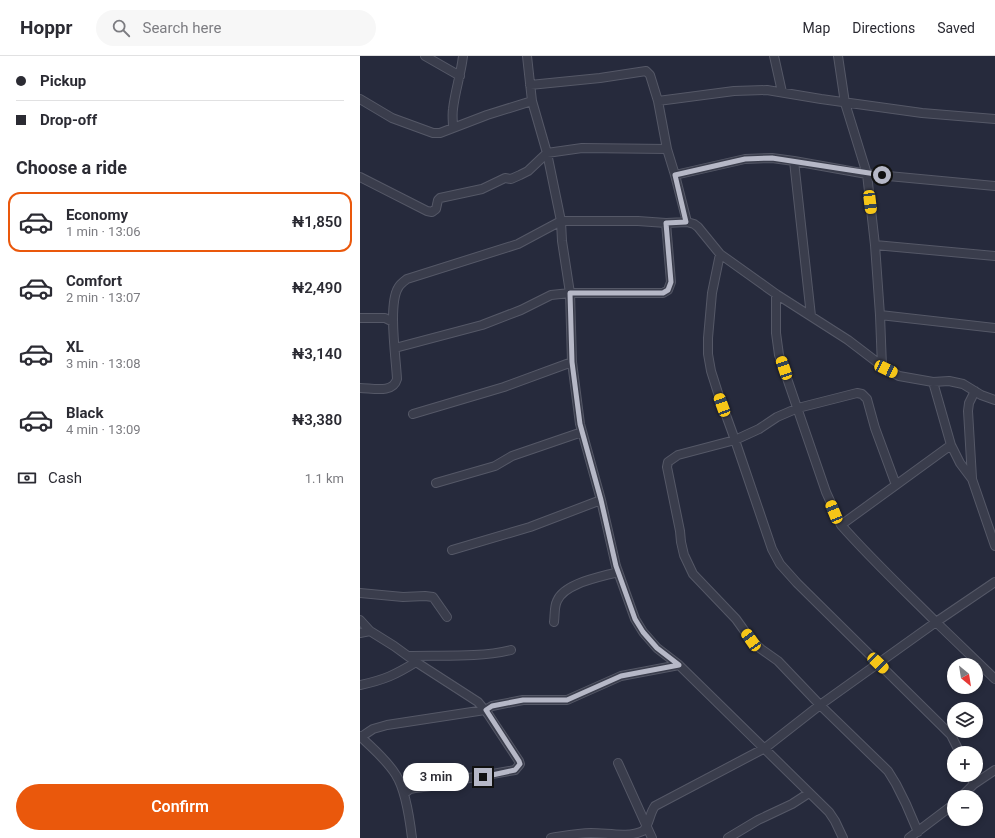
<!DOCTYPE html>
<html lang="en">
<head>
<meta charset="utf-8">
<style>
	:root { --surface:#fff; --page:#f7f7f7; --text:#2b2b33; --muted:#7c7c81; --line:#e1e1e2; --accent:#ea580c }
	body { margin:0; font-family:Roboto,sans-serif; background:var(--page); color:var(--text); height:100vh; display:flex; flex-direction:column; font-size:15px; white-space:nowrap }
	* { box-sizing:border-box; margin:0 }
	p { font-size:13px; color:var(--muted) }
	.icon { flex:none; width:22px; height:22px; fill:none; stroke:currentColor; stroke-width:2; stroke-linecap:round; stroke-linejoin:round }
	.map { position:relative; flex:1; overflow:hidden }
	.sheet { display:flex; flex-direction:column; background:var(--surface); width:360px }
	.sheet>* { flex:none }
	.hud { display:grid; align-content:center; height:88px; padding:0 16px; background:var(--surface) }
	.needle { width:26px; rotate:150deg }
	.buttons { position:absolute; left:587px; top:602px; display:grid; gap:8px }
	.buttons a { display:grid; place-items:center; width:36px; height:36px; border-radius:50%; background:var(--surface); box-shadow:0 2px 6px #0003; font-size:20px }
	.end { position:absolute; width:18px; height:18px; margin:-9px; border:5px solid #b6b8c7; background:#111; box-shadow:0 0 0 2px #111 }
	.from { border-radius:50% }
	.bubble { position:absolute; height:28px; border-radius:14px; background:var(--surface); box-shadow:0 2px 6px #0003; font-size:13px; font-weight:600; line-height:28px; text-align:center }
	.car { position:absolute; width:12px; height:24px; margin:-12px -6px; border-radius:5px; box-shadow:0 0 3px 1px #0007; background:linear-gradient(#f5c518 24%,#345 0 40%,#f5c518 0 76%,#345 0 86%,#f5c518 0) }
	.hud b { display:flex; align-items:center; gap:14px; height:38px; font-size:15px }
	.hud b+b { border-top:1px solid var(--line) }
	.hud i { width:10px; height:10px; background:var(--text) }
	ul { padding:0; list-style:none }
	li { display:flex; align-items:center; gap:12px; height:60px; margin:0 8px 6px; padding:0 8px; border:2px solid transparent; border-radius:12px }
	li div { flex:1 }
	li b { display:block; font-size:15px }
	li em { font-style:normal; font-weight:600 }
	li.current { border-color:var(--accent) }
	li>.icon { width:36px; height:36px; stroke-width:1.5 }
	h2 { padding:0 16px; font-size:18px; line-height:48px }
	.pay { display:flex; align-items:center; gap:10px; height:44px; padding:0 16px; font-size:15px }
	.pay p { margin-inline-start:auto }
	.cta { display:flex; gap:8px; margin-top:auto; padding:8px 16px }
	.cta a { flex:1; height:46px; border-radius:24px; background:var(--accent); color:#fff; font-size:16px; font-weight:600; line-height:46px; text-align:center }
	header { display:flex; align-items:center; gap:24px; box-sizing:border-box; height:56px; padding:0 20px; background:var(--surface); border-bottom:1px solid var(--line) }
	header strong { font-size:19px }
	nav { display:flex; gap:22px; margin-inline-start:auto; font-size:14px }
	.search { width:280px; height:36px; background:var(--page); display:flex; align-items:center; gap:10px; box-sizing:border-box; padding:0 14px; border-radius:22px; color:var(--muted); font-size:15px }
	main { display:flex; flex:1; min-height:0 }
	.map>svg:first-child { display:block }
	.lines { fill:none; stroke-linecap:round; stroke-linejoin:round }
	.minor-casing { stroke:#555867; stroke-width:10 }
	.minor { stroke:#3a3d4c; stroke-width:8 }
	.route { stroke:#b6b8c7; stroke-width:5 }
</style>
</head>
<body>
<header>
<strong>Hoppr</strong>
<div class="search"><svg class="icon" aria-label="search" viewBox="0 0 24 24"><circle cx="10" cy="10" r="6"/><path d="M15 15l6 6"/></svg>Search here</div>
<nav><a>Map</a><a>Directions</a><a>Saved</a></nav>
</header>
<main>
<section class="sheet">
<div class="hud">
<b><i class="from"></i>Pickup</b>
<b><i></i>Drop-off</b>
</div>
<h2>Choose a ride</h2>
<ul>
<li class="current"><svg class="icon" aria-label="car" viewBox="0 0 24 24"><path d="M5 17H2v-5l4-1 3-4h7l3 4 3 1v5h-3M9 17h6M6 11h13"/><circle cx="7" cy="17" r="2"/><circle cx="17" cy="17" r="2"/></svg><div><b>Economy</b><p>1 min · 13:06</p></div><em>₦1,850</em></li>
<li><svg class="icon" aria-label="car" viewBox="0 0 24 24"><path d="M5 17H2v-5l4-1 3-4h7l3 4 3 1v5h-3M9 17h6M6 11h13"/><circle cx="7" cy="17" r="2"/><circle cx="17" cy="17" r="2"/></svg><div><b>Comfort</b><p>2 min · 13:07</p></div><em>₦2,490</em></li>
<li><svg class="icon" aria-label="car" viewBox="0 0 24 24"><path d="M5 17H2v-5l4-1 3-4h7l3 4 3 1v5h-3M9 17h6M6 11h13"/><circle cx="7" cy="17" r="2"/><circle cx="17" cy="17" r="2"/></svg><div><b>XL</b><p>3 min · 13:08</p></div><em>₦3,140</em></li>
<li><svg class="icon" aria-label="car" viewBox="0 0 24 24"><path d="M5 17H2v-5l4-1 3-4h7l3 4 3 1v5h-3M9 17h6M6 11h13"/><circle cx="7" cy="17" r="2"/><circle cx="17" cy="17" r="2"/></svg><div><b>Black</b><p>4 min · 13:09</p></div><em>₦3,380</em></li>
</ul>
<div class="pay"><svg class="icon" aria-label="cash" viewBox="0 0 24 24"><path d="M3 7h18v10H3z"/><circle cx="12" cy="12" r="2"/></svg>Cash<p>1.1 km</p></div>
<div class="cta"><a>Confirm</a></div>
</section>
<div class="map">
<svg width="635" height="782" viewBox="0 0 635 782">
	<rect width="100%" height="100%" fill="#262a3c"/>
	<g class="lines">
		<defs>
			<path id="minor" d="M 65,0 L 100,20
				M 167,0 L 172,45 L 187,97 L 201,165 L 202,185 L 210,237 L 212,306 L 220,368 L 241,444 L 256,510 L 275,563 L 283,576 L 297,592 L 319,609 L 469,756 L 475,765 L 483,782
				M 414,0 L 422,36
				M 170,29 L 240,22 L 286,15 L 290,19 L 298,45
				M 0,43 L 32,62 L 73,77 L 80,77 L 127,59 L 172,45
				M 93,72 C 93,66 92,59 93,53 C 95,35 101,18 103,0
				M 315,119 L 307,93 L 298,45 L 374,35 L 407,34 L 461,43 L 562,57 L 635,63
				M 0,121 L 67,155 L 72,156 L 76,153 L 78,144 L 80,142 L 122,133 L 145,122 L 151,123 L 160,119 L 168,115 L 187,97 L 222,92 L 307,93
				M 327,166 L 315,119 L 385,103 L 412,102 L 434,105
				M 515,189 L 507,118 L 635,130
				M 360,198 L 352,237 L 348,282 L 348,298 L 351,315 L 358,337 L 375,384 L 412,493 L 420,508 L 437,527 L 591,679 L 600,697
				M 416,238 L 416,277 L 419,299 L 466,436 L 481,469 L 591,389
				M 520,259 L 515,189 L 635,200
				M 451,260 L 434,105 L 507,118 L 485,47 L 478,0
				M 0,262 L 25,262 L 33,266
				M 35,292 L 122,269 L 161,254 L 191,239 L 210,237 L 303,237 L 308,234 L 311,226 L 306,167
				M 522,311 L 520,259 L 635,272
				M 0,332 C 12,332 33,338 37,323 C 36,302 28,249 38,232 C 40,228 43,226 47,223 L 158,188 L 201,165 L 278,165 L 306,167 L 327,166 L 334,168 L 338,171 L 360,198 L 416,238 L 488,284 L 526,313 L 539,320 L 573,326
				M 635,344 L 621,339 L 603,328 L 589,325 L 573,326 L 591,389 L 600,407 L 612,423 L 635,490
				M 53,358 L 144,331 L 212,306
				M 612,422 L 608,355 L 609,347 L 615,335
				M 76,427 L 135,410 L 152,400 L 222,376
				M 536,429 L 515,372 L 507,343 L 502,338 L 497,337 L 438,352 L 417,361 L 399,373 L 375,384 L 318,399 L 308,406 L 307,411 L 320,475 L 321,486 L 324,499 L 333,518 L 376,563 L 391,584 L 401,593 L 418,605 L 460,649 L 528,715 L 536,728 L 546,748 L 558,776
				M 481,469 C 511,503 544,534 576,566 L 635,526
				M 92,494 L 170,471 L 241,444
				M 0,537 L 43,541 L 65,540 L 73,541 L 87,561
				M 0,564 L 10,575 L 34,590 L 56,606 L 118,646 L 128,658 L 159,705 L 160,708 L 155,714 L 98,724 L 87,728 L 55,732 L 50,733 L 44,738
				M 194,566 C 195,559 194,551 197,545 C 204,527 241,521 258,516
				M 0,577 L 10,575
				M 48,600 C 82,599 118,602 151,594
				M 0,629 C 24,624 35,619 56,606
				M 0,680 C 12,692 27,704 36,719 C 45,733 50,765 52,782
				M 1,681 L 13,673 L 27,669 L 125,654 L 132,650 L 163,644 L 207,644 L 261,620 L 319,609
				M 258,707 L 292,782
				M 610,719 L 614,728
				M 601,741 L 614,728 L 635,714
				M 191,782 C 204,780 218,777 231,777 C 248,777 268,782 283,775 C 290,768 289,758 295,750 L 405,692 L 460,649 L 576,566 L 635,623
				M 368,782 L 398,764 L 432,748 L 449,737
				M 549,782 L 594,748"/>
		</defs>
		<!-- minor casing -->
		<use href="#minor" class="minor-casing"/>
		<!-- minor -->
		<use href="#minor" class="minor"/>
	</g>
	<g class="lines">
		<!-- route -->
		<path class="route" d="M 123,721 L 155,714 L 160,708 L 159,705 L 126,654 L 132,650 L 163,644 L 207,644 L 261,620 L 319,609 L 297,592 L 283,576 L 275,563 L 256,510 L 241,444 L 220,368 L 212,306 L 210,237 L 303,237 L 308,234 L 311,226 L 306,167 L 326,166 L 315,119 L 385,103 L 412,102 L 522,119"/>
	</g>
</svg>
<div class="buttons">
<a><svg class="needle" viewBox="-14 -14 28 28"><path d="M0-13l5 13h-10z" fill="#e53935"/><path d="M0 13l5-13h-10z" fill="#7c7c81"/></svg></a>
<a><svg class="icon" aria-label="layers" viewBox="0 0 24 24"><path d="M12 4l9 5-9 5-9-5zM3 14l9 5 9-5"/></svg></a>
<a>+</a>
<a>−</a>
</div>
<i class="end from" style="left:522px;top:119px"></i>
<i class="end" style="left:123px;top:721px"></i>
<div class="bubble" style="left:43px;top:707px;width:66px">3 min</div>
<i class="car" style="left:510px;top:146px;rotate:173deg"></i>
<i class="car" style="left:424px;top:312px;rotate:341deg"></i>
<i class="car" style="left:526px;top:313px;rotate:115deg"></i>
<i class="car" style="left:362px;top:349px;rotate:340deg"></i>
<i class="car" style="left:474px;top:456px;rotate:338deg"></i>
<i class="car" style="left:391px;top:584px;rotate:325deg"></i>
<i class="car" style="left:518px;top:607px;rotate:134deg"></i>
</div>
</main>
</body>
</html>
